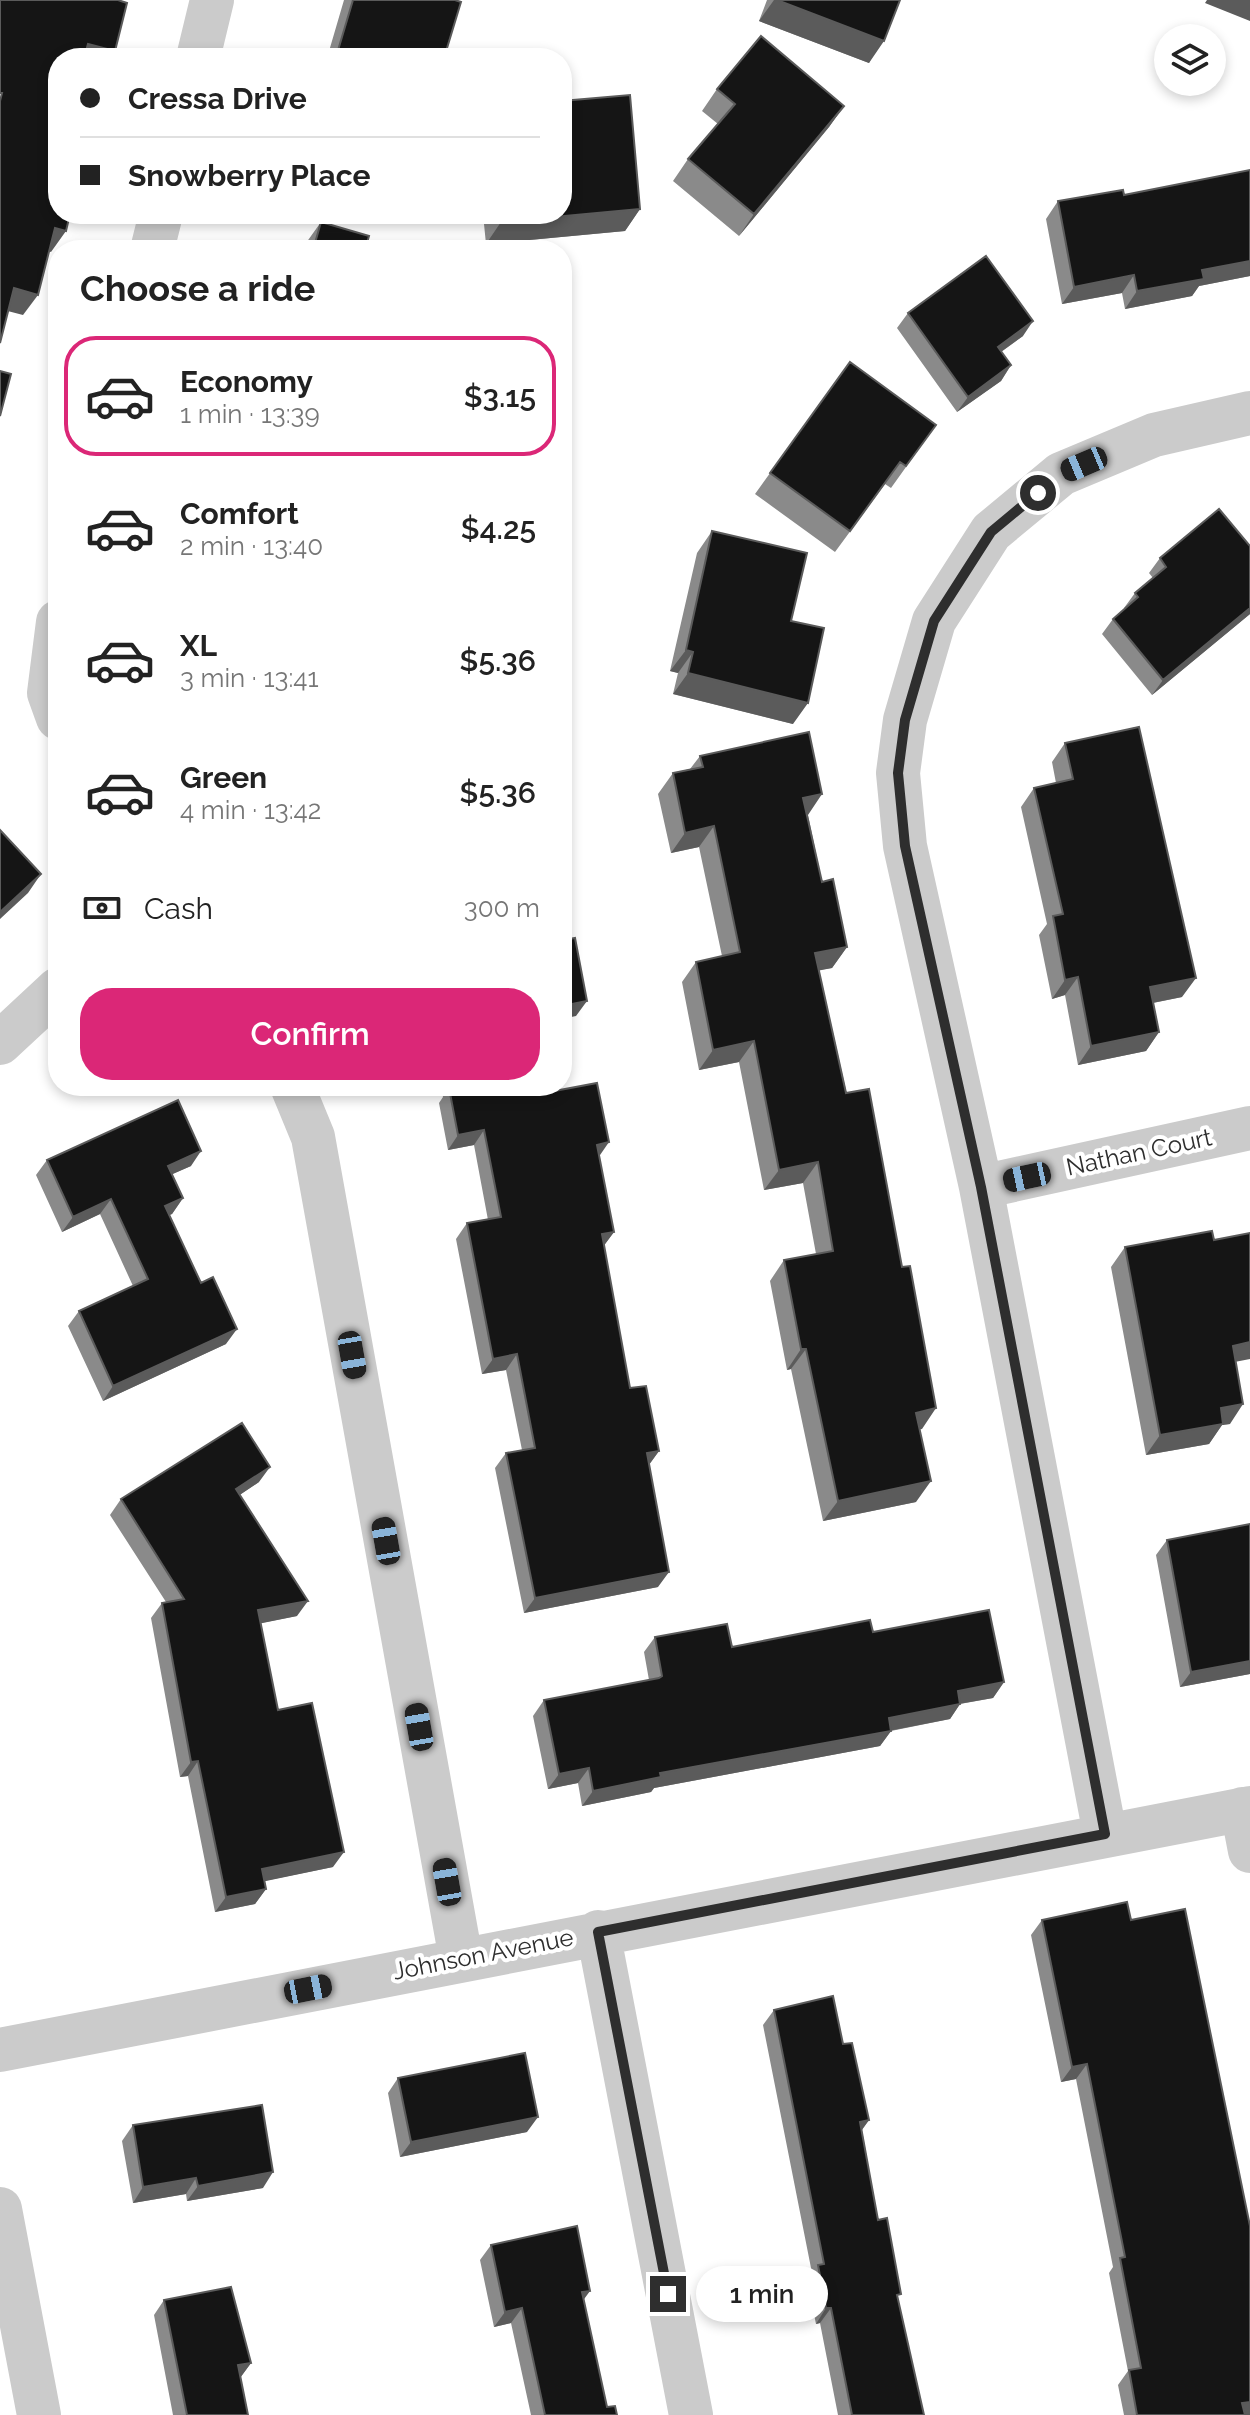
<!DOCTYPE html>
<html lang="en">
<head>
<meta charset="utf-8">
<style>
	:root { --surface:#fff; --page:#f6f6f6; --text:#222; --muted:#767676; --line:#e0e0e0; --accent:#db2777 }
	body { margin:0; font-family:Raleway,sans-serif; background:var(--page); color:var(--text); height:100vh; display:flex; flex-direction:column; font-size:30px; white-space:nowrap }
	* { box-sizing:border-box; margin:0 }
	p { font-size:26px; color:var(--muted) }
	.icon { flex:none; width:44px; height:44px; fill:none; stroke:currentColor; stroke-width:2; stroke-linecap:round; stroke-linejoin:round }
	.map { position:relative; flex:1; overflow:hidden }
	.sheet { position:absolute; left:48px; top:240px; width:524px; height:856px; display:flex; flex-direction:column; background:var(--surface); border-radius:32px; box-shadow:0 4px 12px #0003 }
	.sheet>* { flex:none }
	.top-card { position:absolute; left:48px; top:48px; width:524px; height:176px; border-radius:32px; box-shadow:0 4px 12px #0003; display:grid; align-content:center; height:176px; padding:0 32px; background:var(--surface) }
	.tools { position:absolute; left:1154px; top:24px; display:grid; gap:16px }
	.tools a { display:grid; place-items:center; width:72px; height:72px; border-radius:50%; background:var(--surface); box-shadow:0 4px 12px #0003; font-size:40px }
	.end { position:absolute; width:36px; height:36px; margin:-18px; border:10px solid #2e2e2e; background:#fff; box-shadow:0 0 0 4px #fff }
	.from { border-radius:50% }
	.bubble { position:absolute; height:56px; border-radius:28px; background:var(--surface); box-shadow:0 4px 12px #0003; font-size:26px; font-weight:600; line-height:56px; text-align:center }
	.car { position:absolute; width:24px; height:48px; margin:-24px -12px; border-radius:10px; box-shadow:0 0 6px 2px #0007; background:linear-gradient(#222 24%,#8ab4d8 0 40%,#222 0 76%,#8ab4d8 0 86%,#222 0) }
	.top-card b { display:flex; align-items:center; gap:28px; height:76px; font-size:30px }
	.top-card b+b { border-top:2px solid var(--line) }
	.top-card i { width:20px; height:20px; background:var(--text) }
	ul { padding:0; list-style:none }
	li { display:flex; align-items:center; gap:24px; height:120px; margin:0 16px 12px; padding:0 16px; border:4px solid transparent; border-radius:32px }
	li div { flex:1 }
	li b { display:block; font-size:30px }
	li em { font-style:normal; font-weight:600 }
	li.current { border-color:var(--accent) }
	li>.icon { width:72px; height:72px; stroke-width:1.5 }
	h2 { padding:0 32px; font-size:36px; line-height:96px }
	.pay { display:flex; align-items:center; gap:20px; height:88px; padding:0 32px; font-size:30px }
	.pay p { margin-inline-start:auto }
	.primary-button { display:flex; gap:16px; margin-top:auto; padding:16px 32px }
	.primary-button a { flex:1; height:92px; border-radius:32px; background:var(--accent); color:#fff; font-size:32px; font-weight:600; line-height:92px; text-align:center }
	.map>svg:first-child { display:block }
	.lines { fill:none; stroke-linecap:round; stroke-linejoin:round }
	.minor { stroke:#cbcbcb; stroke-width:44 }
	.wall { fill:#8a8a8a }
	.shaded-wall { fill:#5b5b5b }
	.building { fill:#151515; stroke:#5b5b5b; stroke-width:2 }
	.route { stroke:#2e2e2e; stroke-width:10 }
	.labels { text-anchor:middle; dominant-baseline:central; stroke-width:8; stroke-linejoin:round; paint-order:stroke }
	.street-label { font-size:24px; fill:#2e2e2e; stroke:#fff }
</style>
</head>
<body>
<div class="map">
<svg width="1250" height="2415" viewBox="0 0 1250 2415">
	<rect width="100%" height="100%" fill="#fff"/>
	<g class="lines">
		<!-- minor -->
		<path class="minor" d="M 198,58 L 212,0
			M 152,250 L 161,214
			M 58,622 L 49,693 L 58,718
			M 0,1043 L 58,989
			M 292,1086 L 313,1137 L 461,1959
			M 981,1187 L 1250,1128
			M 1242,1809 L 1250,1851
			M 1105,1834 L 981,1187 L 905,846 L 898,773 L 905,720 L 934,621 L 991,532 L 1061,474 L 1154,435 L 1250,413
			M 598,1932 L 691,2415
			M 0,2050 L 1250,1808
			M 0,2209 L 39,2415"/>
	</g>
	<!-- wall -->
	<path class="wall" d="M 344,0 L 455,0 L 444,58 L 327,58 Z
		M 767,0 L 900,0 L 869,63 L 759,21 Z
		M 717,89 L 844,106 L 829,127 L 739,236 L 673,181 L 688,159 L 718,124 L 702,111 Z
		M 1250,170 L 1250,276 L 1199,286 L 1192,296 L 1125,309 L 1122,293 L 1062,304 L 1046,219 L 1058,201 L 1124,195 Z
		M 640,209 L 625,231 L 486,244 L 483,214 L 562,214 Z
		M 321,222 L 365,250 L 304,250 L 306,243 Z
		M 908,313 L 1023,336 L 1001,352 L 1011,365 L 1001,381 L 957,412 L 897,328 Z
		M 850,362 L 936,425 L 891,488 L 885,484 L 835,552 L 755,494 Z
		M 712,531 L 791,621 L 793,724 L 673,694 L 678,673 L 670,671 L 697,553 Z
		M 1250,546 L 1250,614 L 1152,695 L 1102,634 L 1113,619 L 1125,609 L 1124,608 L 1135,593 L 1153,578 L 1149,573 L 1160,558 Z
		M 1065,743 L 1182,997 L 1153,1003 L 1159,1032 L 1146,1051 L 1078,1065 L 1065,995 L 1052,999 L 1039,935 L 1047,924 L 1021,807 L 1034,788 L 1056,783 L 1052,762 Z
		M 700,756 L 808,815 L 822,882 L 847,947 L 832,968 L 819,970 L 922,1429 L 920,1429 L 916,1502 L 823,1521 L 791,1369 L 787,1370 L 770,1281 L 784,1260 L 816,1254 L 803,1183 L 764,1190 L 739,1062 L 699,1070 L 682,982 L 696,962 L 722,956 L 699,847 L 671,853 L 658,794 L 673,773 L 690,769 Z
		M 441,1086 L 548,1086 L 549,1092 L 599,1156 L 614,1232 L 604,1245 L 630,1388 L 659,1451 L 649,1465 L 658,1587 L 524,1613 L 495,1468 L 506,1453 L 522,1450 L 506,1370 L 482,1374 L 456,1239 L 467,1223 L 488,1220 L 474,1145 L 448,1150 L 439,1103 L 443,1097 Z
		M 47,1160 L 191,1166 L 172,1174 L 183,1198 L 172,1214 L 169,1215 L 226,1344 L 103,1401 L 68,1326 L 79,1311 L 133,1286 L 100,1214 L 62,1232 L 36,1175 Z
		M 1125,1247 L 1230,1424 L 1222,1425 L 1209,1444 L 1146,1455 L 1111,1267 Z
		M 259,1482 L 239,1495 L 297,1616 L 261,1623 L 278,1710 L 333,1867 L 264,1881 L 266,1889 L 255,1904 L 215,1912 L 188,1776 L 180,1777 L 151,1618 L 162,1603 L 166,1602 L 110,1515 L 121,1499 Z
		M 1167,1540 L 1250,1674 L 1180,1687 L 1156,1555 Z
		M 873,1632 L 1004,1682 L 993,1698 L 960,1704 L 950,1719 L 891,1731 L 880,1746 L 654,1788 L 651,1792 L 582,1806 L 578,1783 L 548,1789 L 533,1716 L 544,1700 L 649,1680 L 644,1652 L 655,1637 L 732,1647 Z
		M 1042,1920 L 1131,1920 L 1250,2415 L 1124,2415 L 1118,2385 L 1128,2371 L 1109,2273 L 1113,2267 L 1076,2079 L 1061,2082 L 1031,1935 Z
		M 774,2010 L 843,2044 L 869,2120 L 862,2130 L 878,2220 L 898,2298 L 924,2415 L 838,2415 L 820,2323 L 816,2324 L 807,2280 L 812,2273 L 763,2025 Z
		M 398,2078 L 527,2132 L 400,2157 L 388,2093 Z
		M 133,2125 L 263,2188 L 187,2201 L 186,2194 L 133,2203 L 122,2141 Z
		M 491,2245 L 583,2299 L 607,2407 L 617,2415 L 531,2415 L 511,2323 L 494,2327 L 480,2260 Z
		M 164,2300 L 251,2363 L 240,2378 L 248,2415 L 173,2415 L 154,2315 Z"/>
	<!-- shaded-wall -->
	<path class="shaded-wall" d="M 774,0 L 777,0 L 884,41 L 869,63 L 759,21 Z
		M 1207,0 L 1250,0 L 1250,21 L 1205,3 Z
		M 88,44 L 115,51 L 110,58 L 78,58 Z
		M 844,106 L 829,127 L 739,236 L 754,214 Z
		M 640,209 L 625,231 L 486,244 L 501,222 Z
		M 55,228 L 66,231 L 51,252 L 41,249 Z
		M 1250,261 L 1250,276 L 1199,286 L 1192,296 L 1125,309 L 1137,291 L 1202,270 Z
		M 1134,275 L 1122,293 L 1062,304 L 1074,287 Z
		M 14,288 L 38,295 L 23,315 L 0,309 Z
		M 1033,321 L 1023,336 L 987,362 L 998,347 Z
		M 1011,365 L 1001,381 L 957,412 L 968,397 Z
		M 1250,608 L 1250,614 L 1152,695 L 1163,680 Z
		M 686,650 L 693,652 L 678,673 L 670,671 Z
		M 688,673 L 808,703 L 793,724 L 673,694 Z
		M 822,794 L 808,815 L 789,819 L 803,798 Z
		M 714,826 L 699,847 L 671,853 L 685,833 Z
		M 41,874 L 28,893 L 0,919 L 0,912 Z
		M 847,947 L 832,968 L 801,974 L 815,953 Z
		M 1078,977 L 1065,995 L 1052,999 L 1065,980 Z
		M 1196,978 L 1182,997 L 1137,1006 L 1150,987 Z
		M 587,1001 L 576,1016 L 562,1019 L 562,1006 Z
		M 1159,1032 L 1146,1051 L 1078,1065 L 1091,1046 Z
		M 754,1041 L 739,1062 L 699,1070 L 713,1050 Z
		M 484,1130 L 474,1145 L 448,1150 L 458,1135 Z
		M 609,1142 L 598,1158 L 597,1145 Z
		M 201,1151 L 191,1166 L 157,1181 L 168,1166 Z
		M 818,1162 L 803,1183 L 764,1190 L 779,1170 Z
		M 183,1198 L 172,1214 L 154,1222 L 165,1206 Z
		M 111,1199 L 100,1214 L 62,1232 L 73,1217 Z
		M 614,1232 L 603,1247 L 602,1234 Z
		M 237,1329 L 226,1344 L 103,1401 L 113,1386 Z
		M 1250,1342 L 1250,1359 L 1219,1365 L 1233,1346 Z
		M 801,1349 L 806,1349 L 791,1369 L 787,1370 Z
		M 517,1354 L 506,1370 L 482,1374 L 493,1359 Z
		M 1243,1404 L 1230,1424 L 1222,1425 L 1209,1444 L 1146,1455 L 1160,1435 L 1221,1408 Z
		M 936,1408 L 922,1429 L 902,1433 L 916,1413 Z
		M 659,1451 L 648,1466 L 647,1453 Z
		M 270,1467 L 259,1482 L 225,1505 L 236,1489 Z
		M 931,1481 L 916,1502 L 823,1521 L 838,1501 Z
		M 669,1572 L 658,1587 L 524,1613 L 535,1598 Z
		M 308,1601 L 297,1616 L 248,1626 L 258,1610 Z
		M 1250,1661 L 1250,1674 L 1180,1687 L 1191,1672 Z
		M 1004,1682 L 993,1698 L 947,1706 L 958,1691 Z
		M 960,1704 L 950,1719 L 878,1733 L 889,1718 Z
		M 891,1731 L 880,1746 L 654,1788 L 651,1792 L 582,1806 L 593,1791 L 660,1773 Z
		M 198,1761 L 188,1776 L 180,1777 L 191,1762 Z
		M 589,1768 L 578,1783 L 548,1789 L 559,1774 Z
		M 344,1852 L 333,1867 L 251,1884 L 262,1869 Z
		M 266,1889 L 255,1904 L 215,1912 L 226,1897 Z
		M 1087,2064 L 1076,2079 L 1061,2082 L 1072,2067 Z
		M 538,2117 L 527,2132 L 400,2157 L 411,2142 Z
		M 869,2120 L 858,2135 L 860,2122 Z
		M 273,2172 L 263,2188 L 187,2201 L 198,2186 Z
		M 196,2178 L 186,2194 L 133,2203 L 143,2187 Z
		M 590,2291 L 579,2306 L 582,2292 Z
		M 522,2308 L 511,2323 L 494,2327 L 505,2312 Z
		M 826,2308 L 831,2308 L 820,2323 L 816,2324 Z
		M 251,2363 L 240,2378 L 238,2365 Z
		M 1250,2402 L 1250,2415 L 1234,2415 L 1242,2403 Z"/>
	<!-- building -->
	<path class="building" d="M 0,0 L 118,0 L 127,3 L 115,51 L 88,44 L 84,58 L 58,58 L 58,214 L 70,214 L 66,231 L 55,228 L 38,295 L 14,288 L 0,343 L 0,101 L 2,93 L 0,93 Z
		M 353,0 L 455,0 L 461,2 L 444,58 L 339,58 L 336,57 Z
		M 777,0 L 900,0 L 884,41 Z
		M 761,36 L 844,106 L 754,214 L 688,159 L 735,104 L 717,89 Z
		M 630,95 L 640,209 L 501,222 L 500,214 L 562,214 L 562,101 Z
		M 1250,170 L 1250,261 L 1202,270 L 1204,279 L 1137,291 L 1134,275 L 1074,287 L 1058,201 L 1123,190 L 1124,195 Z
		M 321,222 L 369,236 L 365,250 L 313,250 Z
		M 986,256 L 1033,321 L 998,347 L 1011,365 L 968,397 L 908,313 Z
		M 850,362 L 936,425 L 906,466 L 900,462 L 850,531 L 770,473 Z
		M 0,371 L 11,374 L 0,416 Z
		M 562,468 L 565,487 L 562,488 Z
		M 1219,509 L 1250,546 L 1250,608 L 1163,680 L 1113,619 L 1138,597 L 1135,593 L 1166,567 L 1160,558 Z
		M 712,531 L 807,553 L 791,621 L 824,628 L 808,703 L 688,673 L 693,652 L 686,650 Z
		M 1139,727 L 1196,978 L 1150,987 L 1159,1032 L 1091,1046 L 1078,977 L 1065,980 L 1053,916 L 1063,914 L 1034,788 L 1073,779 L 1065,743 Z
		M 809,732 L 822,794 L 803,798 L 822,882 L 833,879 L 847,947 L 815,953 L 846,1093 L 869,1089 L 902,1267 L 910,1266 L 936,1408 L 916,1413 L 931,1481 L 838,1501 L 806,1349 L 801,1349 L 784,1260 L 833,1251 L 818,1162 L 779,1170 L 754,1041 L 713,1050 L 696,962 L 740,952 L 714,826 L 685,833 L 673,773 L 703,767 L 700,756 Z
		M 0,830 L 41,874 L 0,912 Z
		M 562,930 L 564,940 L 575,938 L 587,1001 L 562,1006 Z
		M 597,1083 L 609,1142 L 597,1145 L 614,1232 L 602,1234 L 630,1388 L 646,1386 L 659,1451 L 647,1453 L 669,1572 L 535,1598 L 506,1453 L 535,1448 L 517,1354 L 493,1359 L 467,1223 L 501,1217 L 484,1130 L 458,1135 L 449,1088 L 454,1087 L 454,1086 L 548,1086 L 549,1092 Z
		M 178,1100 L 201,1151 L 168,1166 L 183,1198 L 165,1206 L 201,1283 L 213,1277 L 237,1329 L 113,1386 L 79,1311 L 148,1279 L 111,1199 L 73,1217 L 47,1160 Z
		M 1212,1231 L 1214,1240 L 1250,1233 L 1250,1342 L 1233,1346 L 1243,1404 L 1221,1408 L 1223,1424 L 1160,1435 L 1125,1247 Z
		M 242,1423 L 270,1467 L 236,1489 L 308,1601 L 258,1610 L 278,1710 L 312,1703 L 344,1852 L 262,1869 L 266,1889 L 226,1897 L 198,1761 L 191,1762 L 162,1603 L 184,1599 L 121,1499 Z
		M 1250,1524 L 1250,1661 L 1191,1672 L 1167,1540 Z
		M 989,1610 L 1004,1682 L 958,1691 L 960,1704 L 889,1718 L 891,1731 L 660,1773 L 661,1777 L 593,1791 L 589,1768 L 559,1774 L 544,1700 L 659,1678 L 662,1676 L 655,1637 L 727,1624 L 732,1647 L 870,1620 L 873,1632 Z
		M 1127,1902 L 1131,1920 L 1185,1909 L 1250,2226 L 1250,2402 L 1242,2403 L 1245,2415 L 1137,2415 L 1129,2370 L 1141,2368 L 1120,2258 L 1125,2257 L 1087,2064 L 1072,2067 L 1042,1920 Z
		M 833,1996 L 843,2044 L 852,2043 L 869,2120 L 860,2122 L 878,2220 L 887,2218 L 901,2294 L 897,2295 L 924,2415 L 852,2415 L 831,2308 L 826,2308 L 818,2265 L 824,2264 L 774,2010 Z
		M 525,2053 L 538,2117 L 411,2142 L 398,2078 Z
		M 262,2105 L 273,2172 L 198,2186 L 196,2178 L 143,2187 L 133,2125 Z
		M 577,2226 L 590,2291 L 582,2292 L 607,2407 L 615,2406 L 617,2415 L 545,2415 L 522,2308 L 505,2312 L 491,2245 Z
		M 231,2287 L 251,2363 L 238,2365 L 248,2415 L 187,2415 L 164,2300 Z"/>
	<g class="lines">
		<!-- route -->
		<path class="route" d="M 668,2294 L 598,1932 L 1105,1834 L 981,1187 L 905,846 L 898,773 L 905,720 L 934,621 L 991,532 L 1038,493"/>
	</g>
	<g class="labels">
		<!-- street labels -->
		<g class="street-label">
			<text transform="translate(1139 1152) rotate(-12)">Nathan Court</text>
			<text transform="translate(483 1954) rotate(-11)">Johnson Avenue</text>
		</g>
	</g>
</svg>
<div class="tools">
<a><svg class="icon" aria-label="layers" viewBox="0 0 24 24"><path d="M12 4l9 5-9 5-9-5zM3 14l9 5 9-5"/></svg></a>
</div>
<i class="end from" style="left:1038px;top:493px"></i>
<i class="end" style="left:668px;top:2294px"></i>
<div class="bubble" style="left:696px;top:2266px;width:132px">1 min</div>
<i class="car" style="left:1084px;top:464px;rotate:247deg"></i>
<i class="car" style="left:1027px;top:1177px;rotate:258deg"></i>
<i class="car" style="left:352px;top:1355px;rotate:170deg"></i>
<i class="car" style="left:386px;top:1541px;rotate:350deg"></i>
<i class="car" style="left:419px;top:1727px;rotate:350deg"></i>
<i class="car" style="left:447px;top:1882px;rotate:350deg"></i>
<i class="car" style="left:308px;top:1989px;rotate:79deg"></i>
<div class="top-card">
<b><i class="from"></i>Cressa Drive</b>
<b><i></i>Snowberry Place</b>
</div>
<section class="sheet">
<h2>Choose a ride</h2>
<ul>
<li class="current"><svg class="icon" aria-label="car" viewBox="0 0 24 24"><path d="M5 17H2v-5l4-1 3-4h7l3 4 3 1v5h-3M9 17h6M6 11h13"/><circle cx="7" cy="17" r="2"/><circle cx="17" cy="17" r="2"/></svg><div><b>Economy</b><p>1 min · 13:39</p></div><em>$3.15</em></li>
<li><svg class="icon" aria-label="car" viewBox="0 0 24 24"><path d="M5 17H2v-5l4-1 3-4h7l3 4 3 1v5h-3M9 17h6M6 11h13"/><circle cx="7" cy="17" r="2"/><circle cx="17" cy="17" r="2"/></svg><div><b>Comfort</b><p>2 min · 13:40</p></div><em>$4.25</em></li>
<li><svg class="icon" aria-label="car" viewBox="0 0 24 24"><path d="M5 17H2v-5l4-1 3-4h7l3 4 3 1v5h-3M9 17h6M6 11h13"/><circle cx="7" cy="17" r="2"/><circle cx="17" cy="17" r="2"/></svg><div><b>XL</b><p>3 min · 13:41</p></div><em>$5.36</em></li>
<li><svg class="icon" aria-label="car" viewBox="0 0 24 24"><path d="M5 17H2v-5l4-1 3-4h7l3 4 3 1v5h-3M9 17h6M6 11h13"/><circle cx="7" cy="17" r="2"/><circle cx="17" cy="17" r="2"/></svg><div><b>Green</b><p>4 min · 13:42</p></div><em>$5.36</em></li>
</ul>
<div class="pay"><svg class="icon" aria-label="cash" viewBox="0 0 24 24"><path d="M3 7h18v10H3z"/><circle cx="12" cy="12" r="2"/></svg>Cash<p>300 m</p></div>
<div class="primary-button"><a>Confirm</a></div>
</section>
</div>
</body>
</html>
